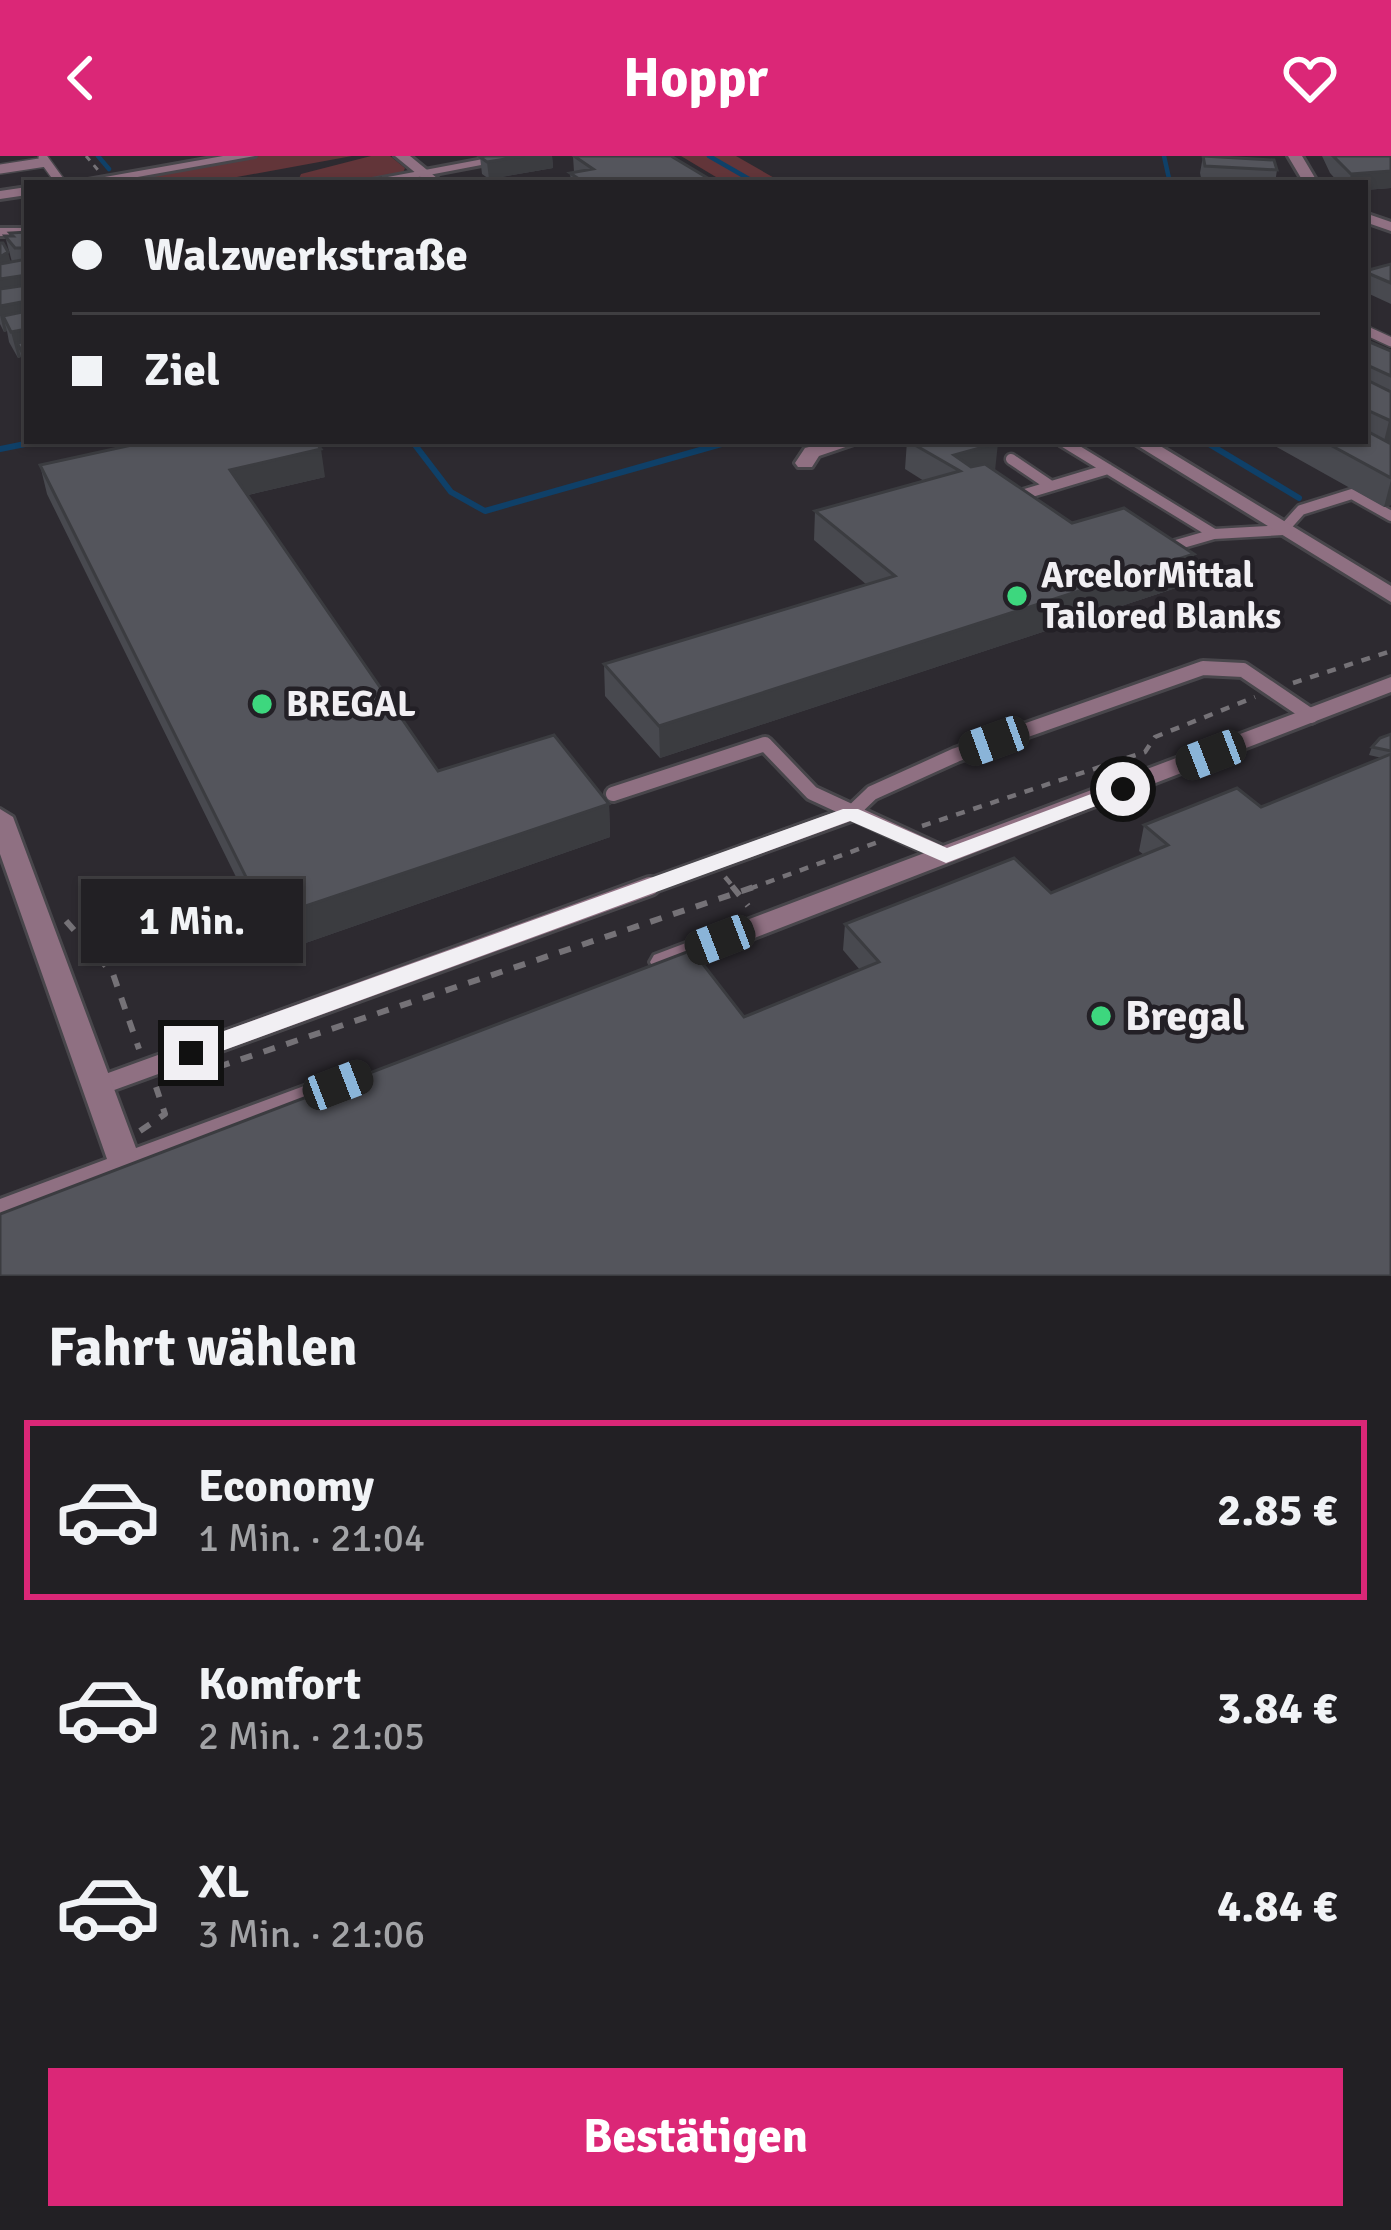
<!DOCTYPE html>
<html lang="de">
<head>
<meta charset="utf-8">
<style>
	:root { --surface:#222024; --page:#2e2d31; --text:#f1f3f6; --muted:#a2a3a6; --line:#3f3e41; --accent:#db2777 }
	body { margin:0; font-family:Signika,sans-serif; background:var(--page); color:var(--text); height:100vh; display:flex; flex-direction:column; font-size:45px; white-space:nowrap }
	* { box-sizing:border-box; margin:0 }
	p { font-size:39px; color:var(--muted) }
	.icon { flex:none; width:66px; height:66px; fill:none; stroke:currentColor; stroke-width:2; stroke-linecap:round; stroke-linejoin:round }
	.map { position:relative; height:1120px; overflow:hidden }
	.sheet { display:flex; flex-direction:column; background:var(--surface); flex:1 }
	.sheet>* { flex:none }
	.hud { position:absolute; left:24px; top:24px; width:1344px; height:264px; border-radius:0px; box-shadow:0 3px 9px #0004,0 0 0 3px var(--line); display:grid; align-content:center; height:264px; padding:0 48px; background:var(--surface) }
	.end { position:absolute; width:54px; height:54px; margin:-27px; border:15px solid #f1eff3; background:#111; box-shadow:0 0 0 6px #111 }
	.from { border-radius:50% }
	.bubble { position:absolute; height:84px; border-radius:0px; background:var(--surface); box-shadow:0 3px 9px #0004,0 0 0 3px var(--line); font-size:39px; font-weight:700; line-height:84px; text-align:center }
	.car { position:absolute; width:36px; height:72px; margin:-36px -18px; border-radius:15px; box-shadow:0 0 9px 3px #0007; background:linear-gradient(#222 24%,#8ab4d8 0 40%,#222 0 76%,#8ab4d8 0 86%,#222 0) }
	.hud b { display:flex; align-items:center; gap:42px; height:114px; font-size:45px }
	.hud b+b { border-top:3px solid var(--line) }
	.hud i { width:30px; height:30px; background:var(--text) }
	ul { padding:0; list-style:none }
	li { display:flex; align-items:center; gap:36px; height:180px; margin:0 24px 18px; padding:0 24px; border:6px solid transparent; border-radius:0px }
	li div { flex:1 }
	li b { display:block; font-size:45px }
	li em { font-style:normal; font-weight:700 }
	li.on { border-color:var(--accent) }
	li>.icon { width:108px; height:108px; stroke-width:1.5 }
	h2 { padding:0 48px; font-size:54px; line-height:144px }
	.cta { display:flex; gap:24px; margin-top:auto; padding:24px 48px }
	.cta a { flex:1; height:138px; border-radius:0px; background:var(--accent); color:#fff; font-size:48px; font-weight:700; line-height:138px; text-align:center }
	header { display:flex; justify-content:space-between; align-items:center; height:156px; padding:0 48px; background:var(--accent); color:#fff; font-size:54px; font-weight:700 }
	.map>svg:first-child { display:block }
	.green { fill:#623539 }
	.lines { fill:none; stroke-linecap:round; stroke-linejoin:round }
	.stream-far1 { stroke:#0f4068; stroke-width:4.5 }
	.stream { stroke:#0f4068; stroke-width:6 }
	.service-far3-casing { stroke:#48464b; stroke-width:12 }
	.service-far2-casing { stroke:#48464b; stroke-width:15 }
	.service-far1-casing { stroke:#48464b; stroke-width:20 }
	.service-casing { stroke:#48464b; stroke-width:24 }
	.minor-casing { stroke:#48464b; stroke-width:6 }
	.tertiary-casing { stroke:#48464b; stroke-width:6 }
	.path-far2 { stroke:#757277; stroke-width:3; stroke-dasharray:6 6; stroke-linecap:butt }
	.path-far1 { stroke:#757277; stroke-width:4.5; stroke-dasharray:9 9; stroke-linecap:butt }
	.path { stroke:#757277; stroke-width:6; stroke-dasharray:12 12; stroke-linecap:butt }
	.service-far3 { stroke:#8f7082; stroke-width:9 }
	.service-far2 { stroke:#8f7082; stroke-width:10 }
	.service-far1 { stroke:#8f7082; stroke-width:14 }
	.service { stroke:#8f7082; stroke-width:18 }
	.minor { fill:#8f7082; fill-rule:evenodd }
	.tertiary { fill:#8f7082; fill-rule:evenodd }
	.wall { fill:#48494f }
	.shaded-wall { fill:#3b3c40 }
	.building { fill:#54555c; stroke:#3b3c40; stroke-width:3 }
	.route { fill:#f1eff3 }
	.poi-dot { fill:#3dd77e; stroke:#232026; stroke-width:4.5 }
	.labels { text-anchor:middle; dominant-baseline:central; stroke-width:9; stroke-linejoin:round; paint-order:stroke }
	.poi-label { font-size:36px; font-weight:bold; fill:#f1eff3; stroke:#232026; text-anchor:start }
	.near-poi-label { font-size:42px; font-weight:bold; fill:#f1eff3; stroke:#232026; text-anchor:start }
</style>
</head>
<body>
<header><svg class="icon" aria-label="back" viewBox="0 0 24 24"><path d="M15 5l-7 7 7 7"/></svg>Hoppr<svg class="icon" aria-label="heart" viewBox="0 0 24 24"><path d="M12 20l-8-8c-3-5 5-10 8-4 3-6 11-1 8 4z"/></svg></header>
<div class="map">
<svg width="1391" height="1120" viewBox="0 0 1391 1120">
	<rect width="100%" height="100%" fill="#2d2a30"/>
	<!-- green -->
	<path class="green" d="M 259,0 L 352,0 L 204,27 L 89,27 Z
		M 371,0 L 390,0 L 405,12 L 403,17 L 344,27 L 297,27 L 301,18 Z
		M 681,0 L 736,0 L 783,27 L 726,27 Z"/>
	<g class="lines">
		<!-- stream-far1 -->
		<path class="stream-far1" d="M 98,0 L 109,13
			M 709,0 L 756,27
			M 1164,0 L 1170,27"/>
		<!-- stream -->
		<path class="stream" d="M 412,285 L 451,336 L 485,355 L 732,285
			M 1204,285 L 1299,342
			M 0,293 L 40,285"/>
		<defs>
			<path id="service-far3" d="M 43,2 L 61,27
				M 0,13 L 46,6
				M 1365,174 L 1391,186"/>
			<path id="service-far2" d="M 1062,285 L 1214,378 L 1283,374 L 1301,354 L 1352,338 L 1391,360
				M 1011,303 L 1051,330
				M 1015,341 L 1108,313
				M 1169,391 L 1214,378"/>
			<path id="service-far1" d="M 613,638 L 765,588 L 812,637 L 946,699
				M 642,733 L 850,658 L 872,637 L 956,599 L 1203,512 L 1243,514 L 1311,560"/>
			<path id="service" d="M 96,931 L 650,730"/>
			<path id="minor" d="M 395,0 L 410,0 L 443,27 L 428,27 Z
				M 1288,0 L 1302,0 L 1318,27 L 1304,27 Z
				M 1365,57 L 1391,66 L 1391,75 L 1365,66 Z
				M 832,285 L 863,285 L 819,300 L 812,311 L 798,311 L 795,307 L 805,292 Z
				M 1130,285 L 1152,285 L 1391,430 L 1391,446 Z
				M 1391,521 L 1391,536 L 674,813 L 654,813 L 650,806 L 654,799 Z
				M 0,653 L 13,661 L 136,992 L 323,923 L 334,927 L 339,935 L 334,943 L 0,1071 L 0,1043 L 107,1003 L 0,698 Z"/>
			<path id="tertiary" d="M 223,0 L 255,0 L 104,27 L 71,27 Z
				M 499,0 L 529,0 L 387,27 L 356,27 Z
				M 27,31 L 27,39 L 0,43 L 0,35 Z
				M 0,72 L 27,72 L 27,80 L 0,80 Z"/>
		</defs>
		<!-- service-far3 casing -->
		<use href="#service-far3" class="service-far3-casing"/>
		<!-- service-far2 casing -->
		<use href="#service-far2" class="service-far2-casing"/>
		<!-- service-far1 casing -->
		<use href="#service-far1" class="service-far1-casing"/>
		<!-- service casing -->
		<use href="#service" class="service-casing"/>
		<!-- minor casing -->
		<use href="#minor" class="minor-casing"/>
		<!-- tertiary casing -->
		<use href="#tertiary" class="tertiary-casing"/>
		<!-- path-far2 -->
		<path class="path-far2" d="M 86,0 L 98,14"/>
		<!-- path-far1 -->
		<path class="path-far1" d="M 1293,527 L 1391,495
			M 922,670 L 1145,596 L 1155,581 L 1255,541
			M 725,721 L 735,733
			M 749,733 L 878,686"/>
		<!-- path -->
		<path class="path" d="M 732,730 L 748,750
			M 66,765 L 113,818 L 139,893
			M 218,911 L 757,730
			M 140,975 L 165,958 L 156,931"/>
		<!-- service-far3 -->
		<use href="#service-far3" class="service-far3"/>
		<!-- service-far2 -->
		<use href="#service-far2" class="service-far2"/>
		<!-- service-far1 -->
		<use href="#service-far1" class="service-far1"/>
		<!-- service -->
		<use href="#service" class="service"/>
		<!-- minor -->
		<use href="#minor" class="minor"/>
		<!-- tertiary -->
		<use href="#tertiary" class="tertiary"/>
	</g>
	<!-- wall -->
	<path class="wall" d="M 486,0 L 552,0 L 553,12 L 489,23 L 482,18 L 480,1 Z
		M 573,0 L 716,27 L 571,27 L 570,17 L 574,16 Z
		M 1203,0 L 1277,14 L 1275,27 L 1202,27 L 1200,17 Z
		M 1322,0 L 1391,0 L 1391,32 L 1365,34 L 1365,27 L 1339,27 L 1330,17 Z
		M 27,76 L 27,219 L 21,201 L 18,202 L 9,186 L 7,175 L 4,176 L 0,168 L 0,87 L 11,106 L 12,106 L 5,80 L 11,80 L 10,77 Z
		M 1391,108 L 1391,148 L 1365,136 L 1365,115 Z
		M 1365,184 L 1391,195 L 1391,349 L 1384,351 L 1266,285 L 1365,285 Z
		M 907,285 L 995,315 L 1072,367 L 1194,398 L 1188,428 L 660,602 L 605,540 L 604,508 L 867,429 L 814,384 L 815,355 L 924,325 L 905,313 Z
		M 40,309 L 325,321 L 248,339 L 438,615 L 609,648 L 610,681 L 274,798 L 47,338 Z
		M 1391,578 L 1391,1120 L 744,861 L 860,814 L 843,794 L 845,768 L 1051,737 L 1144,699 L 1139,695 L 1144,669 L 1261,651 L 1382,602 L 1369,599 L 1372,591 Z"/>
	<!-- shaded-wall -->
	<path class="shaded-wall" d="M 524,0 L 552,0 L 553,12 L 489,23 L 487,6 Z
		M 1391,15 L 1391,32 L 1365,34 L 1365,27 L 1349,27 L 1351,18 Z
		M 8,96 L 13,115 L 0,122 L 0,101 Z
		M 27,119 L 27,145 L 0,149 L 0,123 Z
		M 27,145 L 27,171 L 3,160 L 7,175 L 4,176 L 0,159 L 0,150 Z
		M 27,173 L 27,200 L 17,187 L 21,201 L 18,202 L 11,176 Z
		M 1389,265 L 1391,265 L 1391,290 L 1382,293 Z
		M 998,287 L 995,315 L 960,315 L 954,299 Z
		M 321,293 L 325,321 L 235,342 L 230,314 Z
		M 1391,324 L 1391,349 L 1384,351 Z
		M 1194,398 L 1188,428 L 660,602 L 659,570 Z
		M 609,648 L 610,681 L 274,798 L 267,763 Z"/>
	<!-- building -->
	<path class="building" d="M 486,0 L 524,0 L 487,6 L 480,1 Z
		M 574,0 L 671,0 L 716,27 L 585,27 L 570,17 L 593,13 Z
		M 1203,0 L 1274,4 L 1277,14 L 1205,10 Z
		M 1333,0 L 1391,0 L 1391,15 L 1351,18 Z
		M 381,22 L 387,27 L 350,27 Z
		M 27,76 L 27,95 L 24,92 L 15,92 L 5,80 L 13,80 L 10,77 Z
		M 0,87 L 3,87 L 8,96 L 0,101 Z
		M 27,103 L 27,119 L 0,123 L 0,108 Z
		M 1391,108 L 1391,127 L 1365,116 L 1365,115 Z
		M 27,129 L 27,145 L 0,150 L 0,133 Z
		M 27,155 L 27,173 L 11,176 L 3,160 Z
		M 1365,184 L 1391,195 L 1391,220 L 1365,208 Z
		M 27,185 L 27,203 L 26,203 L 17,187 Z
		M 1365,223 L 1391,236 L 1391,265 L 1365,253 Z
		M 1365,274 L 1391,288 L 1391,322 L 1323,285 L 1365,285 Z
		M 150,285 L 315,285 L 321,293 L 230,314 L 438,615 L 554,579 L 609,648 L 267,763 L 40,309 Z
		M 908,285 L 995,285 L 998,287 L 954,299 L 971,311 L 985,308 L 1072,367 L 1124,352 L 1194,398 L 659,570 L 604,508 L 895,420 L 815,355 L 960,315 Z
		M 1391,578 L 1391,595 L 1372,591 L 1380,582 Z
		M 1391,598 L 1391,1120 L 0,1120 L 0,1058 L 692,794 L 744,861 L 879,806 L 845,768 L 1014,702 L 1051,737 L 1168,689 L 1144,669 L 1237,632 L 1261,651 Z"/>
	<!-- route -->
	<path class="route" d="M 1123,626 L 1130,628 L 1130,637 L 946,707 L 850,665 L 200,903 L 191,906 L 179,897 L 182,890 L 843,653 L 858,653 L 947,692 Z"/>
	<!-- markers -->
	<g class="poi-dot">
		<circle cx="1017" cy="440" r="12"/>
		<circle cx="262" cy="548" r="12"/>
		<circle cx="1101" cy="860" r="12"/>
	</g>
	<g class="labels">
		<!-- poi labels -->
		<g class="poi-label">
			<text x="1041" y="419">ArcelorMittal<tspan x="1041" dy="41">Tailored Blanks</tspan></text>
			<text x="286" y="548">BREGAL</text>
		</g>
		<!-- near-poi labels -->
		<g class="near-poi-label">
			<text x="1125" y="860">Bregal</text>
		</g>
	</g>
</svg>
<i class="end from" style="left:1123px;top:633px"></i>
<i class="end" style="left:191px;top:897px"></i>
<div class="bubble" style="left:81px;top:723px;width:222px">1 Min.</div>
<i class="car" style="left:994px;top:585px;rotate:250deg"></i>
<i class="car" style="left:1211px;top:599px;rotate:249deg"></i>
<i class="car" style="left:720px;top:784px;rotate:249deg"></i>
<i class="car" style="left:338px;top:929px;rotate:69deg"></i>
<div class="hud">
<b><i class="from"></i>Walzwerkstraße</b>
<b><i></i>Ziel</b>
</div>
</div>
<section class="sheet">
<h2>Fahrt wählen</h2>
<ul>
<li class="on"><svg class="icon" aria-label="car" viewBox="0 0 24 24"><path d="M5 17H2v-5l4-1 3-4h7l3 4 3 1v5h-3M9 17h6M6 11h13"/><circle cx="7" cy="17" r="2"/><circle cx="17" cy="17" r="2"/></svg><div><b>Economy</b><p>1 Min. · 21:04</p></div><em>2.85 €</em></li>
<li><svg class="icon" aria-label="car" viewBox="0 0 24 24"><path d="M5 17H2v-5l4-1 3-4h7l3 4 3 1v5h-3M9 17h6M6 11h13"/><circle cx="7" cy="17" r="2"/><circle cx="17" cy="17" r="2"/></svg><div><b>Komfort</b><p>2 Min. · 21:05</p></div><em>3.84 €</em></li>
<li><svg class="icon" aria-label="car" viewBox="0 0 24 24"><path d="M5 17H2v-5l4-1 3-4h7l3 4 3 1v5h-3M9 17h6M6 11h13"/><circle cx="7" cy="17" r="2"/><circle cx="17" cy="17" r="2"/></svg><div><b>XL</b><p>3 Min. · 21:06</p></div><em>4.84 €</em></li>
</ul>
<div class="cta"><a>Bestätigen</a></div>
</section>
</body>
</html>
